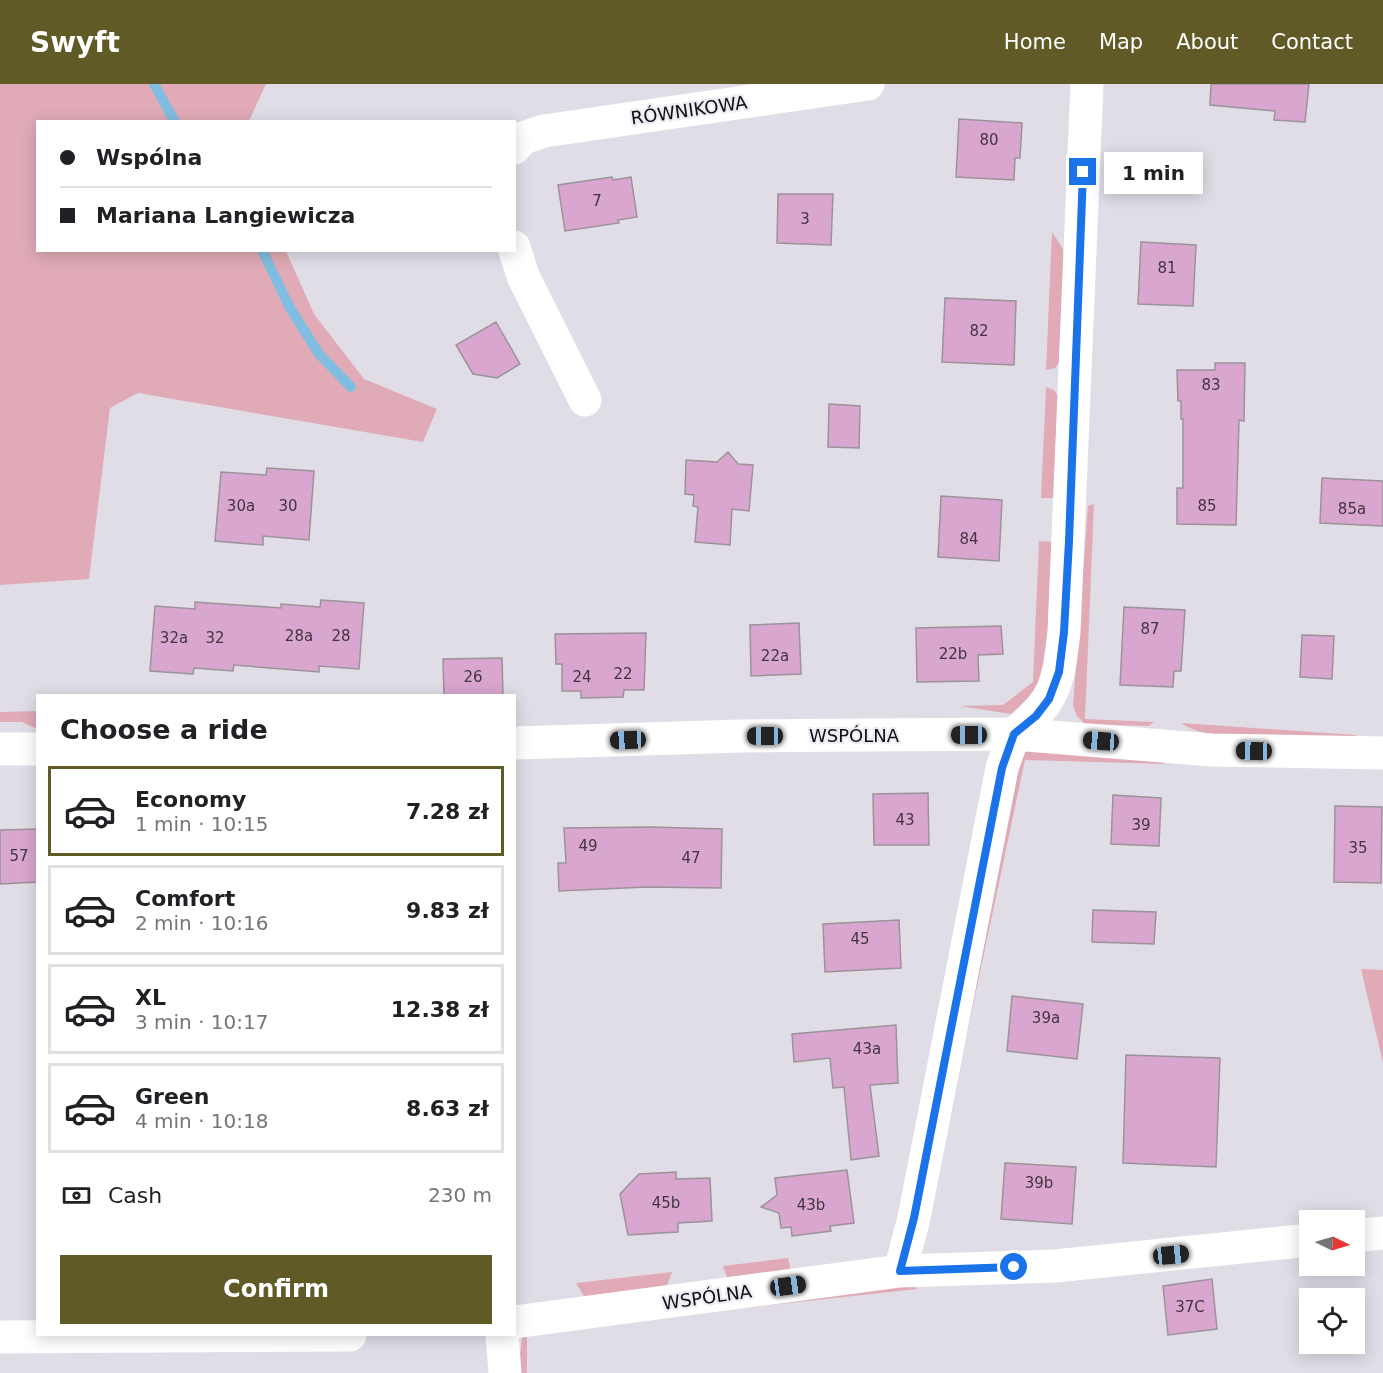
<!DOCTYPE html>
<html lang="en">
<head>
<meta charset="utf-8">
<style>
	:root { --surface:#fff; --page:#f6f6f6; --text:#202124; --muted:#757577; --line:#e0e0e0; --accent:#605a26 }
	body { margin:0; font-family:"DejaVu Sans",sans-serif; background:var(--page); color:var(--text); height:100vh; display:flex; flex-direction:column; font-size:22px; white-space:nowrap }
	* { box-sizing:border-box; margin:0 }
	p { font-size:20px; color:var(--muted) }
	.icon { flex:none; width:33px; height:33px; fill:none; stroke:currentColor; stroke-width:2; stroke-linecap:round; stroke-linejoin:round }
	.map { position:relative; flex:1; overflow:hidden }
	.drawer { position:absolute; left:36px; top:610px; width:480px; height:642px; display:flex; flex-direction:column; background:var(--surface); border-radius:0px; box-shadow:0 3px 15px #0003 }
	.drawer>* { flex:none }
	.guide { position:absolute; left:36px; top:36px; width:480px; height:132px; border-radius:0px; box-shadow:0 3px 15px #0003; display:grid; align-content:center; height:132px; padding:0 24px; background:var(--surface) }
	.needle { width:39px; rotate:95deg }
	.tools { position:absolute; left:1299px; top:1126px; display:grid; gap:12px }
	.tools a { display:grid; place-items:center; width:66px; height:66px; border-radius:0px; background:var(--surface); box-shadow:0 3px 15px #0003; font-size:30px }
	.end { position:absolute; width:27px; height:27px; margin:-14px; border:8px solid #1a73e8; background:#fff; box-shadow:0 0 0 3px #fff }
	.from { border-radius:50% }
	.bubble { position:absolute; height:42px; border-radius:0px; background:var(--surface); box-shadow:0 3px 15px #0003; font-size:20px; font-weight:600; line-height:42px; text-align:center }
	.car { position:absolute; width:18px; height:36px; margin:-18px -9px; border-radius:8px; box-shadow:0 0 4px 2px #0007; background:linear-gradient(#222 24%,#8ab4d8 0 40%,#222 0 76%,#8ab4d8 0 86%,#222 0) }
	.guide b { display:flex; align-items:center; gap:21px; height:57px; font-size:22px }
	.guide b+b { border-top:2px solid var(--line) }
	.guide i { width:15px; height:15px; background:var(--text) }
	ul { padding:0; list-style:none }
	li { display:flex; align-items:center; gap:18px; height:90px; margin:0 12px 9px; padding:0 12px; border:3px solid var(--line); border-radius:0px }
	li div { flex:1 }
	li b { display:block; font-size:22px }
	li em { font-style:normal; font-weight:600 }
	li.active { border-color:var(--accent) }
	li>.icon { width:54px; height:54px; stroke-width:1.5 }
	h2 { padding:0 24px; font-size:27px; line-height:72px }
	.pay { display:flex; align-items:center; gap:15px; height:66px; padding:0 24px; font-size:22px }
	.pay p { margin-inline-start:auto }
	.button { display:flex; gap:12px; margin-top:auto; padding:12px 24px }
	.button a { flex:1; height:69px; border-radius:0px; background:var(--accent); color:#fff; font-size:24px; font-weight:600; line-height:69px; text-align:center }
	header { display:flex; align-items:center; gap:36px; box-sizing:border-box; height:84px; padding:0 30px; background:var(--accent); color:#fff }
	header strong { font-size:28px }
	nav { display:flex; gap:33px; margin-inline-start:auto; font-size:21px }
	.map>svg:first-child { display:block }
	.green { fill:#e0abb6 }
	.lines { fill:none; stroke-linecap:round; stroke-linejoin:round }
	.stream { stroke:#81bde0; stroke-width:10 }
	.building { fill:#d8a6cf; stroke:#9b939a; stroke-width:1.5 }
	.minor { stroke:#fff; stroke-width:33 }
	.route { stroke:#1a73e8; stroke-width:8 }
	.labels { text-anchor:middle; dominant-baseline:central; stroke-width:4.5; stroke-linejoin:round; paint-order:stroke }
	.number-label { font-size:15px; fill:#423541 }
	.street-label { font-size:18px; fill:#100f12; stroke:#eeebf5 }
</style>
</head>
<body>
<header>
<strong>Swyft</strong>
<nav><a>Home</a><a>Map</a><a>About</a><a>Contact</a></nav>
</header>
<div class="map">
<svg width="1383" height="1289" viewBox="0 0 1383 1289">
	<rect width="100%" height="100%" fill="#e0dde7"/>
	<!-- green -->
	<path class="green" d="M 0,0 L 266,0 L 249,37 L 38,38 L 38,166 L 286,167 L 314,230 L 364,295 L 437,325 L 423,358 L 138,309 L 110,324 L 89,495 L 0,501 Z
		M 1052,148 L 1063,165 L 1066,186 L 1061,275 L 1055,284 L 1046,286 Z
		M 1046,303 L 1054,306 L 1059,314 L 1055,414 L 1041,414 Z
		M 1094,420 L 1085,635 L 1154,638 L 1149,642 L 1085,640 L 1077,632 L 1073,622 L 1088,422 Z
		M 1039,457 L 1055,458 L 1046,585 L 1032,610 L 1011,630 L 960,622 L 1003,621 L 1033,598 Z
		M 37,627 L 37,645 L 22,638 L 0,638 L 0,628 Z
		M 1181,639 L 1356,651 L 1346,658 C 1308,656 1209,660 1181,639 Z
		M 1022,666 L 1158,672 L 1165,680 L 1025,676 L 964,964 Z
		M 1361,885 L 1383,886 L 1383,979 Z
		M 788,1174 L 791,1189 L 729,1199 L 723,1182 Z
		M 672,1188 L 667,1202 L 585,1214 L 576,1199 Z
		M 913,1198 L 917,1205 L 743,1224 Z
		M 527,1246 L 527,1289 L 518,1289 L 522,1254 Z"/>
	<g class="lines">
		<!-- stream -->
		<path class="stream" d="M 154,0 L 175,38
			M 262,166 L 290,224 L 319,270 L 351,303"/>
	</g>
	<!-- building -->
	<path class="building" d="M 1211,0 L 1309,0 L 1305,38 L 1274,36 L 1275,27 L 1210,21 Z
		M 959,35 L 1022,39 L 1020,74 L 1015,74 L 1014,96 L 956,93 Z
		M 612,93 L 613,96 L 631,93 L 637,133 L 618,136 L 619,139 L 565,147 L 558,101 Z
		M 778,110 L 833,110 L 831,161 L 777,159 Z
		M 1141,158 L 1196,161 L 1193,222 L 1138,220 Z
		M 945,214 L 1016,217 L 1014,281 L 942,278 Z
		M 496,238 L 520,280 L 497,294 L 473,290 L 456,261 Z
		M 1215,279 L 1245,279 L 1244,337 L 1239,336 L 1236,441 L 1177,440 L 1177,404 L 1183,404 L 1183,335 L 1181,335 L 1181,317 L 1178,317 L 1177,286 L 1215,286 Z
		M 829,320 L 860,322 L 859,364 L 828,363 Z
		M 728,368 L 738,380 L 753,381 L 749,427 L 732,425 L 730,461 L 695,458 L 698,423 L 693,422 L 694,411 L 685,410 L 686,376 L 717,378 Z
		M 267,384 L 314,387 L 309,456 L 263,452 L 263,461 L 215,457 L 221,388 L 266,391 Z
		M 1322,394 L 1383,397 L 1383,442 L 1320,439 Z
		M 941,412 L 1002,416 L 999,477 L 938,473 Z
		M 321,516 L 364,519 L 359,585 L 319,582 L 319,588 L 234,581 L 233,587 L 194,584 L 193,590 L 150,587 L 155,522 L 195,525 L 195,518 L 281,524 L 281,520 L 320,523 Z
		M 1124,523 L 1185,526 L 1181,587 L 1174,587 L 1173,603 L 1120,601 Z
		M 799,539 L 801,590 L 751,592 L 750,541 Z
		M 1001,542 L 1003,570 L 978,571 L 979,597 L 917,598 L 916,544 Z
		M 646,549 L 644,606 L 624,606 L 623,613 L 581,614 L 581,607 L 562,607 L 562,580 L 556,580 L 555,550 Z
		M 1302,551 L 1334,552 L 1332,595 L 1300,593 Z
		M 502,574 L 503,612 L 444,612 L 443,575 Z
		M 928,709 L 929,761 L 874,761 L 873,710 Z
		M 1113,711 L 1161,714 L 1159,762 L 1111,760 Z
		M 1335,722 L 1382,723 L 1381,799 L 1334,798 Z
		M 650,743 L 722,745 L 721,804 L 647,803 L 559,807 L 558,779 L 566,779 L 564,744 Z
		M 38,745 L 38,798 L 0,800 L 0,746 Z
		M 1093,826 L 1156,828 L 1154,860 L 1092,858 Z
		M 899,836 L 901,884 L 825,888 L 823,840 Z
		M 1012,912 L 1083,920 L 1077,975 L 1007,967 Z
		M 896,941 L 898,999 L 870,1001 L 879,1072 L 851,1076 L 844,1003 L 833,1004 L 830,974 L 794,978 L 792,950 Z
		M 1126,971 L 1220,974 L 1216,1083 L 1123,1079 Z
		M 1005,1079 L 1076,1083 L 1072,1140 L 1001,1135 Z
		M 847,1086 L 854,1139 L 830,1142 L 831,1147 L 792,1152 L 791,1143 L 781,1144 L 779,1129 L 761,1123 L 777,1111 L 775,1094 Z
		M 676,1088 L 676,1095 L 710,1094 L 712,1137 L 678,1139 L 678,1148 L 628,1151 L 620,1110 L 639,1090 Z
		M 1212,1195 L 1217,1245 L 1168,1251 L 1163,1202 Z"/>
	<g class="lines">
		<!-- minor -->
		<path class="minor" d="M 514,64 L 523,54 L 544,47 L 868,0
			M 514,163 L 523,192 L 585,316
			M 1014,650 C 1056,617 1058,599 1064,548 L 1087,0
			M 514,659 L 742,652 L 1014,650 L 1211,666 L 1383,669
			M 0,665 L 38,665
			M 1354,1152 L 1383,1149
			M 900,1187 L 1055,1182 L 1310,1156
			M 514,1238 L 900,1187 L 914,1134 L 1002,684 L 1014,650
			M 502,1251 L 505,1289
			M 0,1253 L 350,1251"/>
	</g>
	<g class="lines">
		<!-- route -->
		<path class="route" d="M 1014,1183 L 900,1187 L 914,1134 L 1002,684 L 1014,650 L 1036,632 L 1049,615 L 1059,588 L 1064,548 L 1069,457 L 1083,88"/>
	</g>
	<g class="labels">
		<!-- number labels -->
		<g class="number-label">
			<text x="989" y="56">80</text>
			<text x="597" y="117">7</text>
			<text x="805" y="135">3</text>
			<text x="1167" y="184">81</text>
			<text x="979" y="247">82</text>
			<text x="1211" y="301">83</text>
			<text x="241" y="422">30a</text>
			<text x="288" y="422">30</text>
			<text x="1207" y="422">85</text>
			<text x="1352" y="425">85a</text>
			<text x="969" y="455">84</text>
			<text x="1150" y="545">87</text>
			<text x="299" y="552">28a</text>
			<text x="341" y="552">28</text>
			<text x="174" y="554">32a</text>
			<text x="215" y="554">32</text>
			<text x="953" y="570">22b</text>
			<text x="775" y="572">22a</text>
			<text x="623" y="590">22</text>
			<text x="473" y="593">26</text>
			<text x="582" y="593">24</text>
			<text x="905" y="736">43</text>
			<text x="1141" y="741">39</text>
			<text x="588" y="762">49</text>
			<text x="1358" y="764">35</text>
			<text x="19" y="772">57</text>
			<text x="691" y="774">47</text>
			<text x="860" y="855">45</text>
			<text x="1046" y="934">39a</text>
			<text x="867" y="965">43a</text>
			<text x="1039" y="1099">39b</text>
			<text x="666" y="1119">45b</text>
			<text x="811" y="1121">43b</text>
			<text x="1190" y="1223">37C</text>
		</g>
		<!-- street labels -->
		<g class="street-label">
			<text transform="translate(689 26) rotate(-8)">RÓWNIKOWA</text>
			<text x="854" y="651">WSPÓLNA</text>
			<text transform="translate(707 1213) rotate(-8)">WSPÓLNA</text>
		</g>
	</g>
</svg>
<div class="tools">
<a><svg class="needle" viewBox="-14 -14 28 28"><path d="M0-13l5 13h-10z" fill="#e53935"/><path d="M0 13l5-13h-10z" fill="#757577"/></svg></a>
<a><svg class="icon" aria-label="locate" viewBox="0 0 24 24"><circle cx="12" cy="12" r="6"/><path d="M12 2v4M12 18v4M2 12h4M18 12h4"/></svg></a>
</div>
<i class="end from" style="left:1014px;top:1183px"></i>
<i class="end" style="left:1083px;top:88px"></i>
<div class="bubble" style="left:1104px;top:68px;width:99px">1 min</div>
<i class="car" style="left:969px;top:651px;rotate:270deg"></i>
<i class="car" style="left:765px;top:652px;rotate:270deg"></i>
<i class="car" style="left:628px;top:656px;rotate:268deg"></i>
<i class="car" style="left:1101px;top:657px;rotate:274deg"></i>
<i class="car" style="left:1254px;top:667px;rotate:271deg"></i>
<i class="car" style="left:1171px;top:1171px;rotate:84deg"></i>
<i class="car" style="left:788px;top:1202px;rotate:82deg"></i>
<div class="guide">
<b><i class="from"></i>Wspólna</b>
<b><i></i>Mariana Langiewicza</b>
</div>
<section class="drawer">
<h2>Choose a ride</h2>
<ul>
<li class="active"><svg class="icon" aria-label="car" viewBox="0 0 24 24"><path d="M5 17H2v-5l4-1 3-4h7l3 4 3 1v5h-3M9 17h6M6 11h13"/><circle cx="7" cy="17" r="2"/><circle cx="17" cy="17" r="2"/></svg><div><b>Economy</b><p>1 min · 10:15</p></div><em>7.28 zł</em></li>
<li><svg class="icon" aria-label="car" viewBox="0 0 24 24"><path d="M5 17H2v-5l4-1 3-4h7l3 4 3 1v5h-3M9 17h6M6 11h13"/><circle cx="7" cy="17" r="2"/><circle cx="17" cy="17" r="2"/></svg><div><b>Comfort</b><p>2 min · 10:16</p></div><em>9.83 zł</em></li>
<li><svg class="icon" aria-label="car" viewBox="0 0 24 24"><path d="M5 17H2v-5l4-1 3-4h7l3 4 3 1v5h-3M9 17h6M6 11h13"/><circle cx="7" cy="17" r="2"/><circle cx="17" cy="17" r="2"/></svg><div><b>XL</b><p>3 min · 10:17</p></div><em>12.38 zł</em></li>
<li><svg class="icon" aria-label="car" viewBox="0 0 24 24"><path d="M5 17H2v-5l4-1 3-4h7l3 4 3 1v5h-3M9 17h6M6 11h13"/><circle cx="7" cy="17" r="2"/><circle cx="17" cy="17" r="2"/></svg><div><b>Green</b><p>4 min · 10:18</p></div><em>8.63 zł</em></li>
</ul>
<div class="pay"><svg class="icon" aria-label="cash" viewBox="0 0 24 24"><path d="M3 7h18v10H3z"/><circle cx="12" cy="12" r="2"/></svg>Cash<p>230 m</p></div>
<div class="button"><a>Confirm</a></div>
</section>
</div>
</body>
</html>
